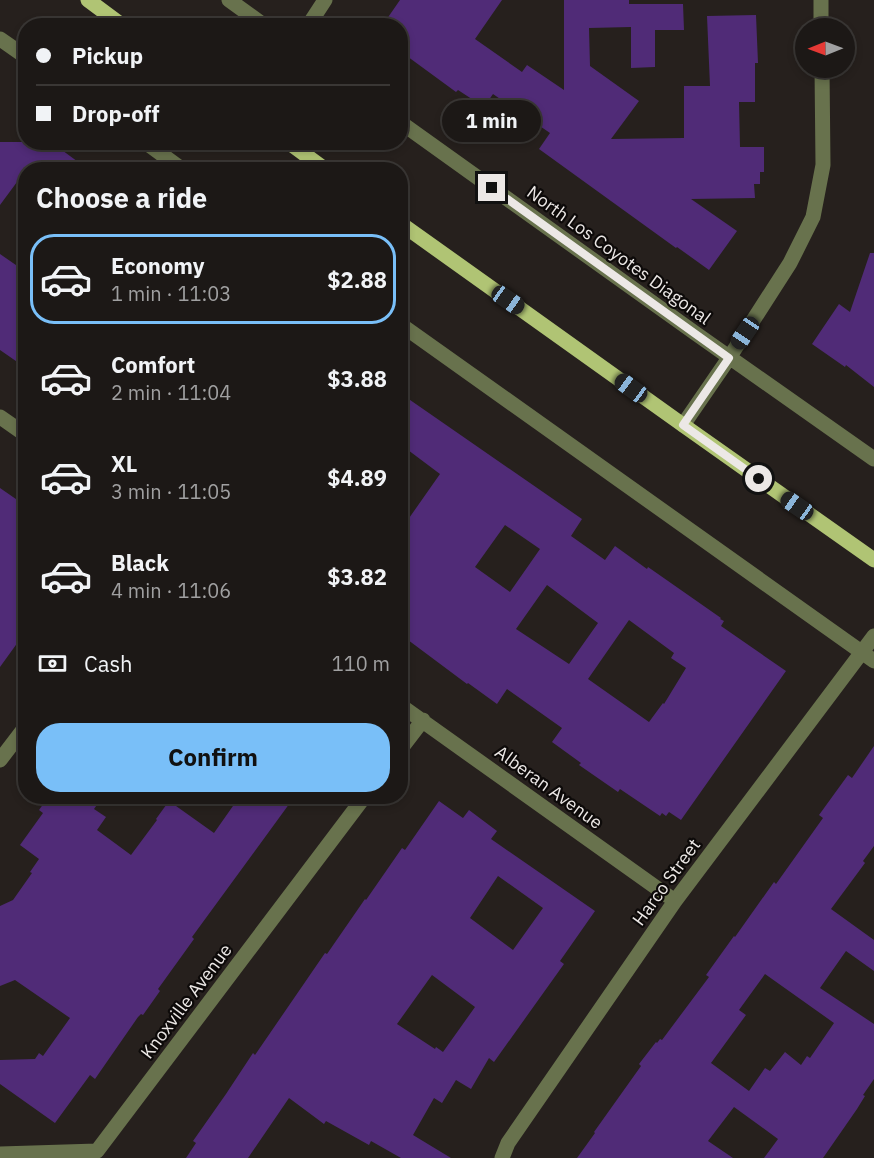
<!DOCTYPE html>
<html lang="en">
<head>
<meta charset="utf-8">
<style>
	:root { --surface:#1c1816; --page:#25211f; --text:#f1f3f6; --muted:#a0a0a1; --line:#3a3735; --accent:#79bff8 }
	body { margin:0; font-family:"IBM Plex Sans",sans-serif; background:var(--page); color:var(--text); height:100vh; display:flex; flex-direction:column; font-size:22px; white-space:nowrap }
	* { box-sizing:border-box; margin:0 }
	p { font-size:20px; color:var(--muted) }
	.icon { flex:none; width:33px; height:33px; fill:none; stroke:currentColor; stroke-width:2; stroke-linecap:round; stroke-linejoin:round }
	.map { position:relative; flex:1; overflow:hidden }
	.side { position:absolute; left:18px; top:162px; width:390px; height:642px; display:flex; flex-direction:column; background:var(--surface); border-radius:24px; box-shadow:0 3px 9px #0003,0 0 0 2px var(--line) }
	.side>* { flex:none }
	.hud { position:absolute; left:18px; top:18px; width:390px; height:132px; border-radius:24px; box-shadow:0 3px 9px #0003,0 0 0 2px var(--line); display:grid; align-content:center; height:132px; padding:0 18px; background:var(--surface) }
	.needle { width:39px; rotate:269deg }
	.tools { position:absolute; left:795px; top:18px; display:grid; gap:12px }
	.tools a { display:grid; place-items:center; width:60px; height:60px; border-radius:50%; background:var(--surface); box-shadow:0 3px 9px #0003,0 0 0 2px var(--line); font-size:30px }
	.end { position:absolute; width:27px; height:27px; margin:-14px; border:8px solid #ece8e6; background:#111; box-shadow:0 0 0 3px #111 }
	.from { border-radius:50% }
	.bubble { position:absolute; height:42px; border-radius:21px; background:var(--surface); box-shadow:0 3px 9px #0003,0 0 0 2px var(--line); font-size:20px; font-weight:700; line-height:42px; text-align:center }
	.car { position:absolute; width:18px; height:36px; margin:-18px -9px; border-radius:8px; box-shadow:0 0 4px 2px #0007; background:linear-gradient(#222 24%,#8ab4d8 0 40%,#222 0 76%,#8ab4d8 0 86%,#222 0) }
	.hud b { display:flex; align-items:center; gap:21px; height:57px; font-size:22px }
	.hud b+b { border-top:2px solid var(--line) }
	.hud i { width:15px; height:15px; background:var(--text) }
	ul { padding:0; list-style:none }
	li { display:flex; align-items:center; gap:18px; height:90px; margin:0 12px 9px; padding:0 6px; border:3px solid transparent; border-radius:24px }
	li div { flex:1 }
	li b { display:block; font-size:22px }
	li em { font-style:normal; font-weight:700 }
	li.on { border-color:var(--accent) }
	li>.icon { width:54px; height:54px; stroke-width:1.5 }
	h2 { padding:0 18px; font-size:27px; line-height:72px }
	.pay { display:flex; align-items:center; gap:15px; height:66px; padding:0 18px; font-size:22px }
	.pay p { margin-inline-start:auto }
	.cta { display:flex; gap:12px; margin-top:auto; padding:12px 18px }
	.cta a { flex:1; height:69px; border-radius:24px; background:var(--accent); color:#111; font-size:24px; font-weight:700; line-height:69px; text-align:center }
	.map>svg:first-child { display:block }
	.building { fill:#502b77; fill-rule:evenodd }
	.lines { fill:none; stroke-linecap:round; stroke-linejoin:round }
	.minor { stroke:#68724d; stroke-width:15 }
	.major { stroke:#b0c474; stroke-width:15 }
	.route { stroke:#ece8e6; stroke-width:8 }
	.labels { text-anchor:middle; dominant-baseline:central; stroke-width:4.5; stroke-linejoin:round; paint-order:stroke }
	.street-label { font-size:18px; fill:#ece8e6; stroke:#0d0a09 }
</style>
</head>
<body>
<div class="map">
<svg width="874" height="1158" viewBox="0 0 874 1158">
	<rect width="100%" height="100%" fill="#26201d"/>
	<!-- building -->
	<path class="building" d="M 400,0 L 502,0 L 475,39 L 522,72 L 527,65 L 564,90 L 564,0 L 629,0 L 629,4 L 683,4 L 684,30 L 655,30 L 655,67 L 631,68 L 631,27 L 589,28 L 590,66 L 639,101 L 611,139 L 684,138 L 684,86 L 710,86 L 707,16 L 756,15 L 758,63 L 755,63 L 755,102 L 739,102 L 740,147 L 764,147 L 764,172 L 760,172 L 760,184 L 754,184 L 755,198 L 691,199 L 737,231 L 709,270 L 677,247 L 676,248 L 539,149 L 550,133 L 493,94 L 484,107 L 458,90 L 456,92 L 400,51 L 400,26 L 382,26 Z
		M 0,142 L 51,142 L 89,170 L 26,170 L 26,188 L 17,182 L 0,205 Z
		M 870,253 L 874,253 L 874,387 L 846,365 L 845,367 L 812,344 L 839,304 L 850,312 Z
		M 0,254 L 26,272 L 26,275 L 17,287 L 26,294 L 26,368 L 0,350 Z
		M 400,393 L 582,519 L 571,536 L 605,560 L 615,546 L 647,569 L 648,567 L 721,618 L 720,619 L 724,621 L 721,626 L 786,671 L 681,820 L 669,812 L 666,816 L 662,813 L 660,816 L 620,789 L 618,792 L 579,765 L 581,763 L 552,742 L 562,728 L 507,689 L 497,704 L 468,683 L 467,684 L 400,634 L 400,531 L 440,474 L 400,444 ZM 505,525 L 540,549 L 510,592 L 475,567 ZM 547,585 L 598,623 L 569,664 L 516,629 ZM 629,620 L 674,653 L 671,658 L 686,668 L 664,704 L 663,703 L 649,722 L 588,679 Z
		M 0,488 L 26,506 L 26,631 L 0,667 Z
		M 874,746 L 874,846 L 863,861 L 865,863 L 831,909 L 874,940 L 874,971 L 846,951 L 820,988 L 874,1024 L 874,1079 L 863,1095 L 865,1096 L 857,1109 L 823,1158 L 764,1158 L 778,1139 L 734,1107 L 708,1141 L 733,1158 L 577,1158 L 595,1133 L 594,1132 L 641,1066 L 639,1064 L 656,1042 L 657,1043 L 660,1039 L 662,1040 L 709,977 L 706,975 L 734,936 L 735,937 L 774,882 L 776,884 L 823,818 L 819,815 L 848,775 L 852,778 ZM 765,974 L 834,1023 L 810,1058 L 807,1056 L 801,1065 L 785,1052 L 770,1071 L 765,1068 L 749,1091 L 711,1063 L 746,1015 L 739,1010 Z
		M 49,796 L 103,796 L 94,809 L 106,817 L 97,830 L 131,855 L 157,820 L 156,819 L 169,801 L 214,833 L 240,796 L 295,796 L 192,937 L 194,939 L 158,989 L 160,991 L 143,1015 L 141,1014 L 138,1017 L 95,1079 L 90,1075 L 55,1123 L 0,1084 L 0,1060 L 35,1059 L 39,1053 L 43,1056 L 70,1018 L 15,980 L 0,986 L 0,906 L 13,900 L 32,873 L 30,872 L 39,859 L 20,845 L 43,813 L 39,810 Z
		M 439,801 L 463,818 L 469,810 L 497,831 L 491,839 L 595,911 L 560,961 L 564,964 L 494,1062 L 489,1058 L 471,1089 L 456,1080 L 442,1103 L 434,1098 L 413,1135 L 451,1158 L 401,1158 L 371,1141 L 369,1145 L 326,1121 L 324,1124 L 289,1098 L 248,1158 L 186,1158 L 196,1143 L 193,1141 L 226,1094 L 253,1053 L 255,1055 L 325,953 L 327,954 L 365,899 L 366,900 L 402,848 L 405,850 ZM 498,876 L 543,908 L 513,950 L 470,918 ZM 432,975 L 475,1007 L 443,1052 L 436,1047 L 435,1049 L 397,1024 Z"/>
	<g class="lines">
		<!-- minor -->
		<path class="minor" d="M 229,0 L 265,26
			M 821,0 L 821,28
			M 308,26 L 325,0
			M 0,39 L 26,57
			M 400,122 L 695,333 L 874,459
			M 145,142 L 183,170
			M 400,324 L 874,661
			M 0,417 L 26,435
			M 683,425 L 729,358 L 790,263 L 813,217 L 823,165 L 822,68
			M 400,705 L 675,901
			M 400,750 L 423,720
			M 0,760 L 26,726
			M 0,1154 L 97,1151 L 365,796
			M 502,1158 L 508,1143 L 675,901 L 874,636"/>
		<!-- major -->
		<path class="major" d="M 88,0 L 123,26
			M 288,142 L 326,170
			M 400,223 L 683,425 L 874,560"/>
	</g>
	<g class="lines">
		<!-- route -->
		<path class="route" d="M 492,188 L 729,358 L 683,425 L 759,479"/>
	</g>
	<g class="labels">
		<!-- street labels -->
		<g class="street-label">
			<text transform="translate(619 255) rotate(36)">North Los Coyotes Diagonal</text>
			<text transform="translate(549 787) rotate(36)">Alberan Avenue</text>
			<text transform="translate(666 882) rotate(-54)">Harco Street</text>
			<text transform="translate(186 1001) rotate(-53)">Knoxville Avenue</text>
		</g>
	</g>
</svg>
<div class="tools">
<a><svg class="needle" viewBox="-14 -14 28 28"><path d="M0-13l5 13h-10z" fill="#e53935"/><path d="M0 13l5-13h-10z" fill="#a0a0a1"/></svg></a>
</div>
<i class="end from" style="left:759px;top:479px"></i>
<i class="end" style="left:492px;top:188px"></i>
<div class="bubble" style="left:442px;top:100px;width:99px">1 min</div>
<i class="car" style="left:508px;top:300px;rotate:125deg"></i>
<i class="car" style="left:745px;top:333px;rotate:214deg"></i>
<i class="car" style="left:631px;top:388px;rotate:306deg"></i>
<i class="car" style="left:797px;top:506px;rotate:305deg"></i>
<div class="hud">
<b><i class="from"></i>Pickup</b>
<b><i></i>Drop-off</b>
</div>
<section class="side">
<h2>Choose a ride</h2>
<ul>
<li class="on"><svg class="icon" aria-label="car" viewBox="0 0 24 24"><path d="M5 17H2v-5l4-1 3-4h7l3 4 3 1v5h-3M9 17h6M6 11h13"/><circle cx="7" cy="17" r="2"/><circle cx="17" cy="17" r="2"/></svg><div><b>Economy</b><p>1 min · 11:03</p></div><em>$2.88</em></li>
<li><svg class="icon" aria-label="car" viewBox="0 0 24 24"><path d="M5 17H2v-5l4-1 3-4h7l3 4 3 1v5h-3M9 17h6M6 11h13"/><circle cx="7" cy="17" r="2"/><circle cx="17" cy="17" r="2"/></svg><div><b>Comfort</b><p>2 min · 11:04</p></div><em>$3.88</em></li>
<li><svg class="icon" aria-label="car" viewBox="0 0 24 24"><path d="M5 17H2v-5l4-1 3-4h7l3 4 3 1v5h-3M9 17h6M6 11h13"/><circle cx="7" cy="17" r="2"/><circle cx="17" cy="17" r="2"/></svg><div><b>XL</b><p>3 min · 11:05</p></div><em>$4.89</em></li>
<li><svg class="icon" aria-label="car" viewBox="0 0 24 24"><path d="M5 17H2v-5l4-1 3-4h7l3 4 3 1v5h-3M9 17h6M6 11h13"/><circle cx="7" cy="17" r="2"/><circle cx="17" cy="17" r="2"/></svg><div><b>Black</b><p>4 min · 11:06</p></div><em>$3.82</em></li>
</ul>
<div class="pay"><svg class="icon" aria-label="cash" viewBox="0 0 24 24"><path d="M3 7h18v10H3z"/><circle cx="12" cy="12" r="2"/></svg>Cash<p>110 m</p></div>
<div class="cta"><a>Confirm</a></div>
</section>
</div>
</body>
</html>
